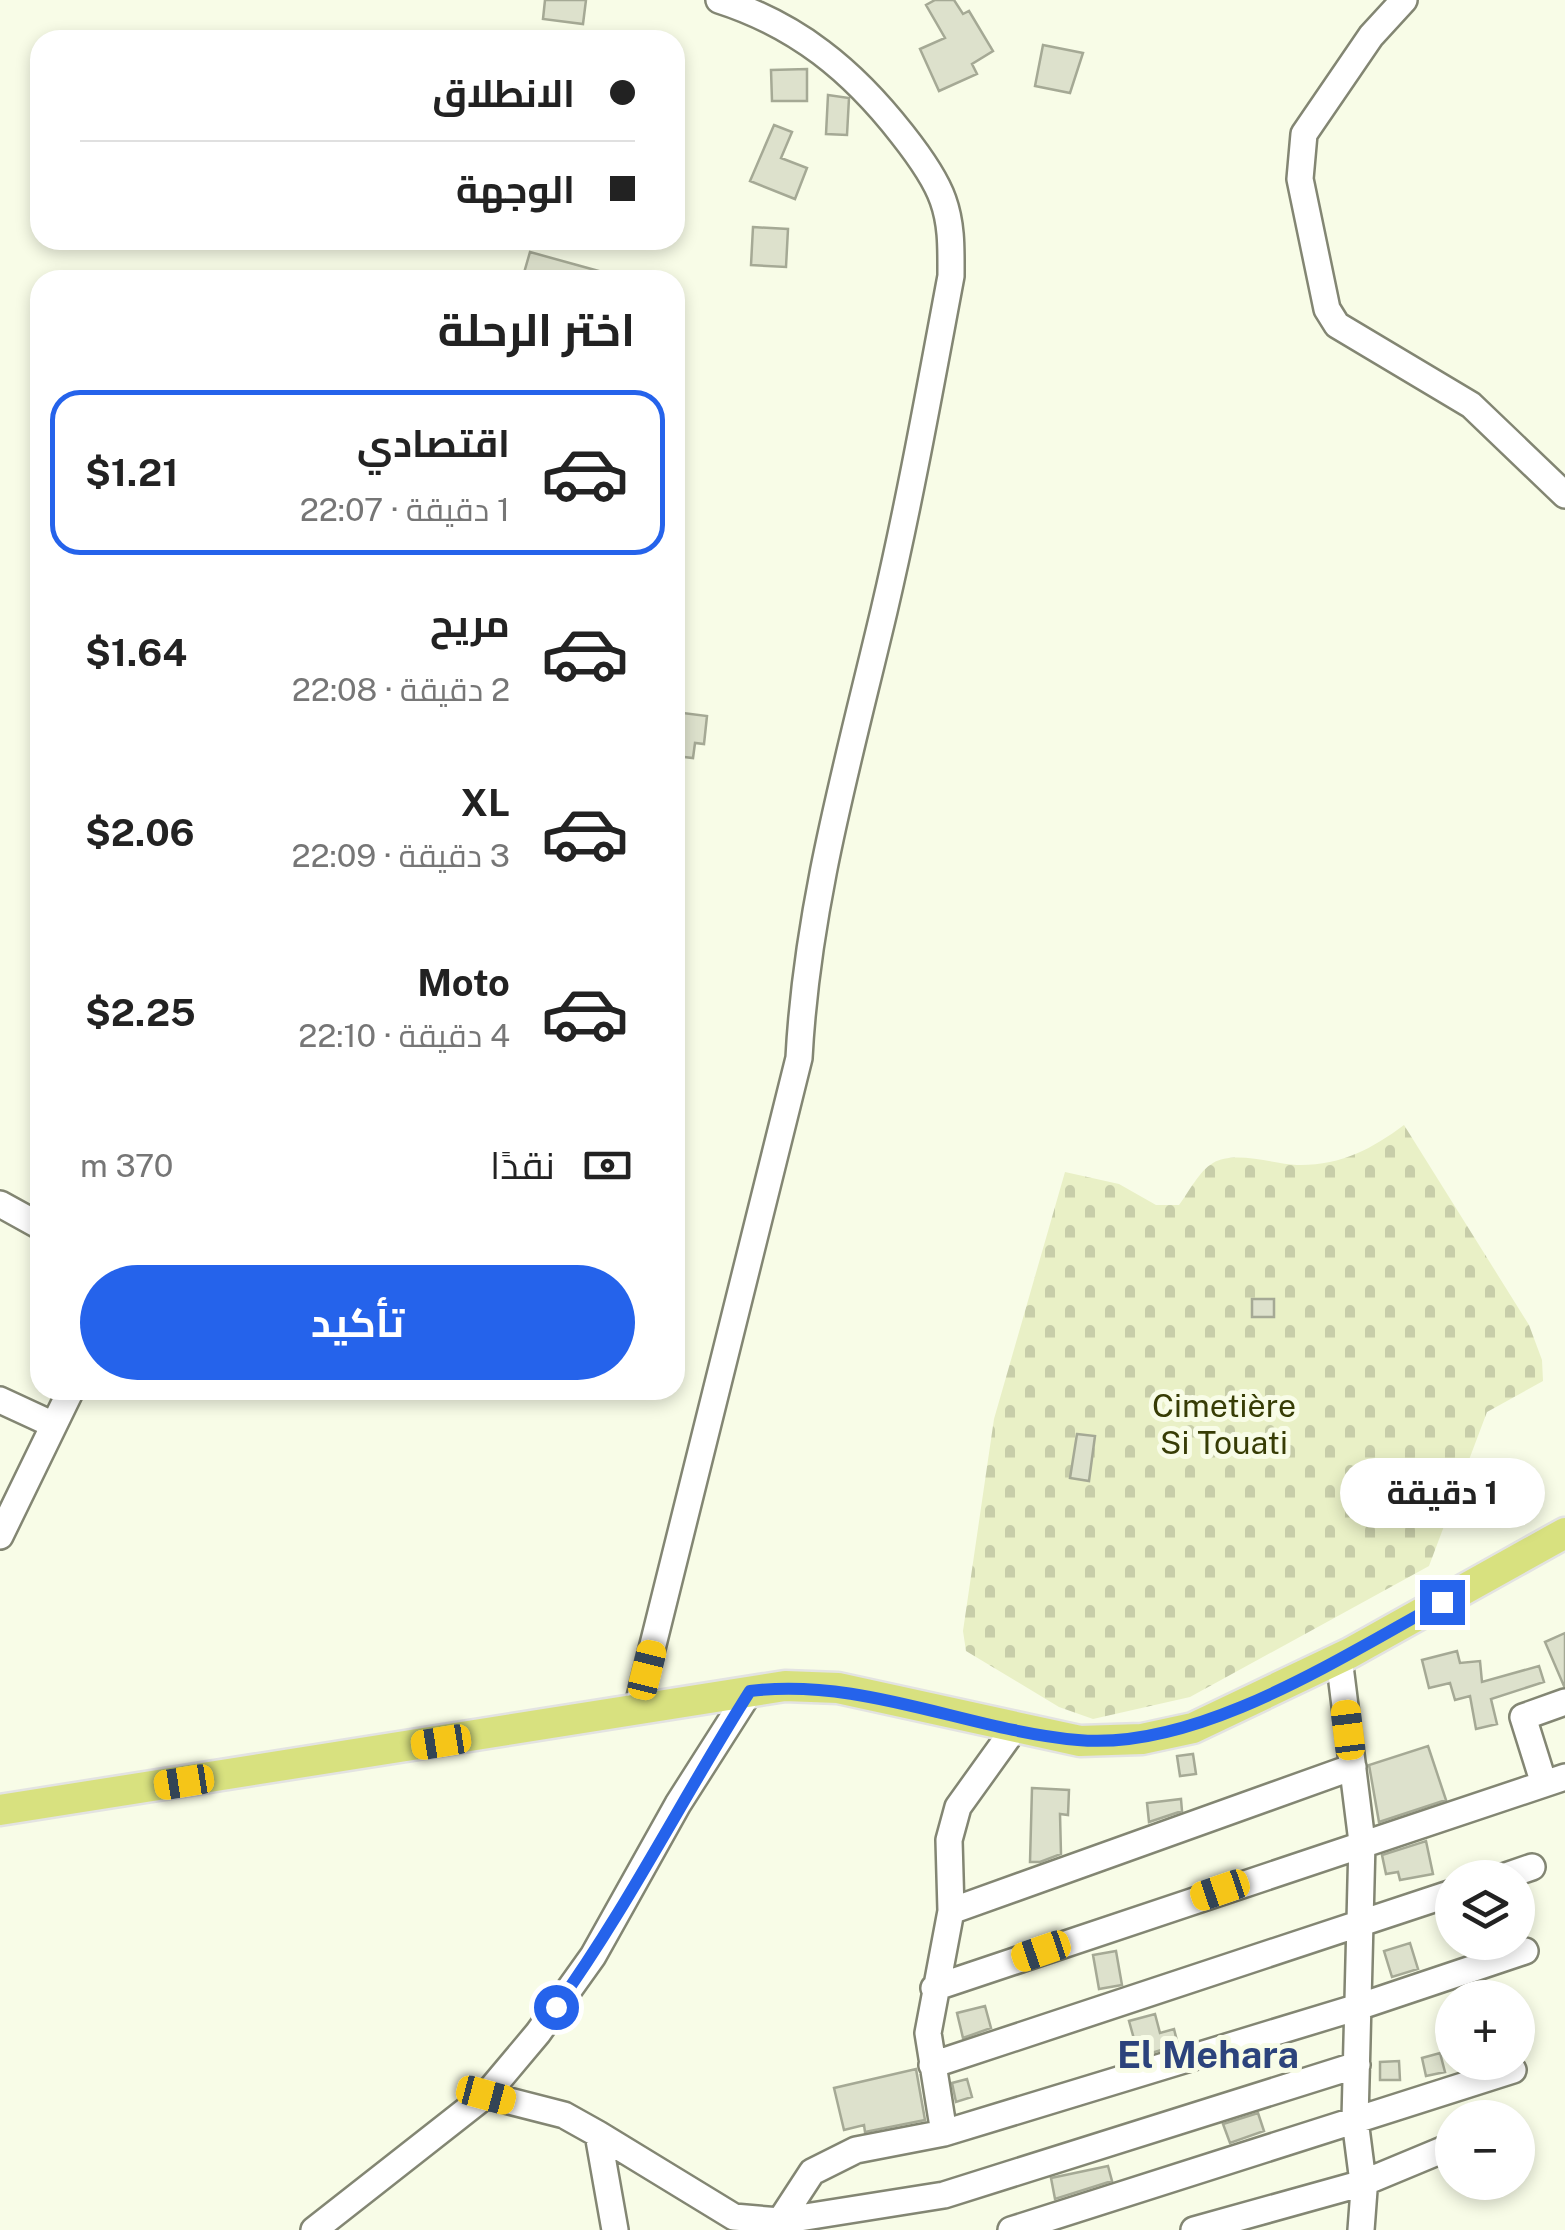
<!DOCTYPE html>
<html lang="ar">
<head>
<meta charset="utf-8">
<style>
	:root { --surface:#fff; --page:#f6f6f6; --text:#222; --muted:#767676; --line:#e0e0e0; --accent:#2563eb }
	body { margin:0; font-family:"Public Sans",Cairo,sans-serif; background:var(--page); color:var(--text); direction:rtl; height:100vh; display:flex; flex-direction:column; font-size:38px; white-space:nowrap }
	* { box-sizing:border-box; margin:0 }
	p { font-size:32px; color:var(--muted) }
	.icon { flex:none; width:55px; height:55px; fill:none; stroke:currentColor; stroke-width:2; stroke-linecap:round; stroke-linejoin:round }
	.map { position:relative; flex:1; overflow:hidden; direction:ltr }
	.details { position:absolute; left:30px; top:270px; width:655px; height:1130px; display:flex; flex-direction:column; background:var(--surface); border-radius:30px; box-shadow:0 5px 15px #0003; direction:rtl }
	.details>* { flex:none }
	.guide { position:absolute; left:30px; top:30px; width:655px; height:220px; border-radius:30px; box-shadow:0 5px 15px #0003; direction:rtl; display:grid; align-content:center; height:220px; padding:0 50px; background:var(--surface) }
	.buttons { position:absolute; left:1435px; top:1860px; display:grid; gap:20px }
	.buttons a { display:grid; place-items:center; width:100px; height:100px; border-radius:50%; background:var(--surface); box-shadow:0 5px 15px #0003; font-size:50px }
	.end { position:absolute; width:45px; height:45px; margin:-22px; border:12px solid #2563eb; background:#fff; box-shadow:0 0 0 5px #fff }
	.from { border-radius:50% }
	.bubble { position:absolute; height:70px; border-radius:35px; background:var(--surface); box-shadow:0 5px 15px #0003; font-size:32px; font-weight:700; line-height:70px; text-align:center; direction:rtl }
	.car { position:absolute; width:30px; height:60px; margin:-30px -15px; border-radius:12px; box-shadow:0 0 8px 2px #0007; background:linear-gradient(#f5c518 24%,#345 0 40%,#f5c518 0 76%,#345 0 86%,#f5c518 0) }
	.guide b { display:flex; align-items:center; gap:35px; height:95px; font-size:38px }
	.guide b+b { border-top:2px solid var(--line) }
	.guide i { width:25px; height:25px; background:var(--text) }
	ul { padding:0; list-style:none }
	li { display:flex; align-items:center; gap:30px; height:165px; margin:0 20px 15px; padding:0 30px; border:5px solid transparent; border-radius:30px }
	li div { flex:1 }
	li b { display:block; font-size:38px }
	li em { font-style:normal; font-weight:700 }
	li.on { border-color:var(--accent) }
	li>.icon { width:90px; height:90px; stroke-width:1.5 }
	h2 { padding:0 50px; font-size:45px; line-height:120px }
	.pay { display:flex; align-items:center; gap:25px; height:110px; padding:0 50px; font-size:38px }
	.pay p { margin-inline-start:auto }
	.primary-button { display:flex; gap:20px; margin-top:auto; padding:20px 50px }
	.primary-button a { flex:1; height:115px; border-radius:60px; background:var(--accent); color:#fff; font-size:40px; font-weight:700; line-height:115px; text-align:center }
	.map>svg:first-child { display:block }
	.cemetery { fill:url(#cemetery-stones) }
	.building { fill:#dde1cc; stroke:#a5a995; stroke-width:2.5 }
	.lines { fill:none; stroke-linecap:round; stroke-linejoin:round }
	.minor-casing { stroke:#838673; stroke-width:30 }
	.major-casing { stroke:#e3e3e2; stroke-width:35 }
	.minor { stroke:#fff; stroke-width:25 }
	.major { stroke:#d8e17f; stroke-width:30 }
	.route { stroke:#2563eb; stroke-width:12 }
	.labels { text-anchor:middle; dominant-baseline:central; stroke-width:10; stroke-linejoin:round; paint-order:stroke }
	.park-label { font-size:32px; fill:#373c05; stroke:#f8fce7 }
	.quarter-label { font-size:38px; font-weight:bold; fill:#2c437c; stroke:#f8fce7 }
</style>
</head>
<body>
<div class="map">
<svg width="1565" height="2230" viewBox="0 0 1565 2230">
	<defs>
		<pattern id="cemetery-stones" width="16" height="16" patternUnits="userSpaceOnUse" patternTransform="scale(2.5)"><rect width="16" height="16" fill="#e9f0c6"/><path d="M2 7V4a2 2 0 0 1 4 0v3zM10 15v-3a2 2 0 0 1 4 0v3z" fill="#c7cda9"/></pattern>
	</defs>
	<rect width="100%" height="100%" fill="#f8fce7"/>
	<!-- cemetery -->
	<path class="cemetery" d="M 1404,1125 L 1529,1325 L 1542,1360 L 1543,1381 L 1487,1412 L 1429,1566 L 1190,1697 L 1093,1719 L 1059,1707 L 966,1651 L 963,1631 L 994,1419 L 1065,1172 L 1119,1184 L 1156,1205 L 1179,1205 C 1189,1192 1199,1171 1213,1163 C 1234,1150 1274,1164 1297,1165 C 1340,1166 1372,1149 1404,1125 Z"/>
	<!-- building -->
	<path class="building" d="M 545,0 L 586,0 L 583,24 L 543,19 Z
		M 935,0 L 954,0 L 963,14 L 969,11 L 993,51 L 972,64 L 977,74 L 939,91 L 920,49 L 945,38 L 926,5 Z
		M 1043,45 L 1083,53 L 1070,93 L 1035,86 Z
		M 807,69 L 807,101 L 772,101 L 771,70 Z
		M 828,95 L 849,98 L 847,135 L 826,134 Z
		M 774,125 L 792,132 L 781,158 L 807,168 L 795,199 L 750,181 Z
		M 753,227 L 788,229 L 786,267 L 751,265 Z
		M 530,252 L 613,275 L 612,280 L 549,280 L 524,273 Z
		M 675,712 L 707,716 L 704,744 L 695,743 L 693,758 L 675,756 Z
		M 1252,1299 L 1274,1299 L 1274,1317 L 1252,1317 Z
		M 1077,1434 L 1095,1436 L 1089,1481 L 1070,1478 Z
		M 1565,1633 L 1565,1686 L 1564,1686 L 1545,1642 Z
		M 1457,1651 L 1460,1663 L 1480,1661 L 1482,1682 L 1539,1666 L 1544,1682 L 1491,1699 L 1497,1724 L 1476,1729 L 1470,1696 L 1455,1700 L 1450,1683 L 1429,1688 L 1422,1660 Z
		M 1428,1746 L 1446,1800 L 1379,1822 L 1369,1765 Z
		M 1193,1754 L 1196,1774 L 1180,1776 L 1177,1756 Z
		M 1032,1788 L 1069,1790 L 1068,1815 L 1060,1814 L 1061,1854 L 1040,1862 L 1030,1862 Z
		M 1181,1799 L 1182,1811 L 1149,1822 L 1147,1803 Z
		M 1426,1841 L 1433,1874 L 1400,1880 L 1398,1872 L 1386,1874 L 1382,1855 Z
		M 1410,1943 L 1418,1969 L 1392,1977 L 1384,1951 Z
		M 1116,1951 L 1122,1985 L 1099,1989 L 1093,1955 Z
		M 985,2006 L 991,2028 L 963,2038 L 957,2013 Z
		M 1155,2014 L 1160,2033 L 1174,2029 L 1178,2045 L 1128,2060 L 1122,2041 L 1134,2039 L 1129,2021 Z
		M 1440,2053 L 1445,2072 L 1426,2076 L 1422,2058 Z
		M 1399,2061 L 1400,2080 L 1380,2080 L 1380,2062 Z
		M 916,2069 L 925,2120 L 865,2132 L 864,2125 L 844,2130 L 834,2088 Z
		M 967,2079 L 972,2097 L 956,2102 L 952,2083 Z
		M 1258,2113 L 1264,2131 L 1230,2143 L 1223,2124 Z
		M 1108,2166 L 1112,2181 L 1055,2199 L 1051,2178 Z"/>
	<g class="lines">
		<defs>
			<path id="minor" d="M 1404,0 L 1371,36 L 1304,134 L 1300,179 L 1327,309 L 1337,325 L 1471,405 L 1565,495
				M 0,1204 L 40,1226
				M 0,1400 L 54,1425
				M 0,1536 L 71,1390
				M 1339,1658 L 1362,1842 L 1355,2120 L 1364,2190 L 1361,2230
				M 637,1709 L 799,1058 C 807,905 849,759 884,611 C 910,500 930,388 951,276 C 951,250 952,225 943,200 C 935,177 917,153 902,134 C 852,70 797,25 719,0
				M 1544,1784 L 1523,1717 L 1565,1702
				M 1500,1878 L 1532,1867
				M 951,1911 L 1353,1767
				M 934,1988 L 1565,1777
				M 932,2065 L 1452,1893
				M 486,2095 L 564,2115 L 598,2134 L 615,2230
				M 944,2133 L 928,2033 L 951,1911 L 949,1840 L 958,1807 L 1014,1729
				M 598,2134 L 734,2217 L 780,2221 L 944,2195 L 1357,2065
				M 314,2230 L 486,2095 L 538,2033 L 593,1956 L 678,1804 L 750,1691
				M 782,2230 L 780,2221 L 812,2172 L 856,2150 L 944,2133 L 1358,2007 L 1525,1951
				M 1011,2230 L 1513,2070
				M 1194,2230 L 1363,2183 L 1452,2146"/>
			<path id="major" d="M 0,1810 L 785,1686 L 838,1688 L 1080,1741 L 1142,1739 L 1193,1728 L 1350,1653 L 1565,1533"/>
		</defs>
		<!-- minor casing -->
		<use href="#minor" class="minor-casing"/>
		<!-- major casing -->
		<use href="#major" class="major-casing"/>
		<!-- minor -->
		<use href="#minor" class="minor"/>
		<!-- major -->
		<use href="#major" class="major"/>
	</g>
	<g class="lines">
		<!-- route -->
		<path class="route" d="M 556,2007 C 628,1907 684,1795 750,1691 C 863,1677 967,1730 1078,1740 C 1197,1751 1340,1658 1442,1602"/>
	</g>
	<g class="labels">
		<!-- park labels -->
		<g class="park-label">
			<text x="1224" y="1405">Cimetière<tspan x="1224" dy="37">Si Touati</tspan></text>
		</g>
		<!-- quarter labels -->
		<g class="quarter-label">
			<text x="1208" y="2054">El Mehara</text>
		</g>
	</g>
</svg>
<div class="buttons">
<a><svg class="icon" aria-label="layers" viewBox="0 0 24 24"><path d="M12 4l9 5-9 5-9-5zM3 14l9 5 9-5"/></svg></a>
<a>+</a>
<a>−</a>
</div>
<i class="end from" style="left:556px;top:2007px"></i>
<i class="end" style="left:1442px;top:1602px"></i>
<div class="bubble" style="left:1340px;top:1458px;width:205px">1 دقيقة</div>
<i class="car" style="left:647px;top:1670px;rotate:14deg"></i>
<i class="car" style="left:1348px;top:1730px;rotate:353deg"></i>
<i class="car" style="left:441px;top:1742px;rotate:261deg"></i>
<i class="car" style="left:184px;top:1782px;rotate:261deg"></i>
<i class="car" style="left:1220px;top:1890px;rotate:251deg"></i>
<i class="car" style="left:1041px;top:1951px;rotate:251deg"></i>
<i class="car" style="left:486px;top:2095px;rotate:105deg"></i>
<div class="guide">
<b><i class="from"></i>الانطلاق</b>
<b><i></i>الوجهة</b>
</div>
<section class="details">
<h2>اختر الرحلة</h2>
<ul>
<li class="on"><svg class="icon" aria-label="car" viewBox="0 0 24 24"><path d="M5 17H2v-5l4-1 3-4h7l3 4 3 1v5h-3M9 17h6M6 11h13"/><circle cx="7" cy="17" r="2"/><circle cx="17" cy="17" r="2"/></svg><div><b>اقتصادي</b><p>1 دقيقة · 22:07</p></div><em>$1.21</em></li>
<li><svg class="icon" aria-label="car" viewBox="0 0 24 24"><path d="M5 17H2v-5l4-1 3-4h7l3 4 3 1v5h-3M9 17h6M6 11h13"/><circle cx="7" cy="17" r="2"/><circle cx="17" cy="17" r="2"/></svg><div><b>مريح</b><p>2 دقيقة · 22:08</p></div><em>$1.64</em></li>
<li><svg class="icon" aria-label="car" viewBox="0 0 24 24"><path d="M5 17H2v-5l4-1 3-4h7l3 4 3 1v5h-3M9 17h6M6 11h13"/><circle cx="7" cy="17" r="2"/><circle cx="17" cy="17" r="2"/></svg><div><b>XL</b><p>3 دقيقة · 22:09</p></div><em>$2.06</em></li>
<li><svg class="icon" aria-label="car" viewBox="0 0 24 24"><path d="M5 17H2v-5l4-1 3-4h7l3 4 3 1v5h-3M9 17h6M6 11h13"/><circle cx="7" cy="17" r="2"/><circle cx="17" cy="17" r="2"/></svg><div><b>Moto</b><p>4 دقيقة · 22:10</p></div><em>$2.25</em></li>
</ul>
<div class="pay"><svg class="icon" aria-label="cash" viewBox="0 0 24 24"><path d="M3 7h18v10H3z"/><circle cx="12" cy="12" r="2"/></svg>نقدًا<p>370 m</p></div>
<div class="primary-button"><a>تأكيد</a></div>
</section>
</div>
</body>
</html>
